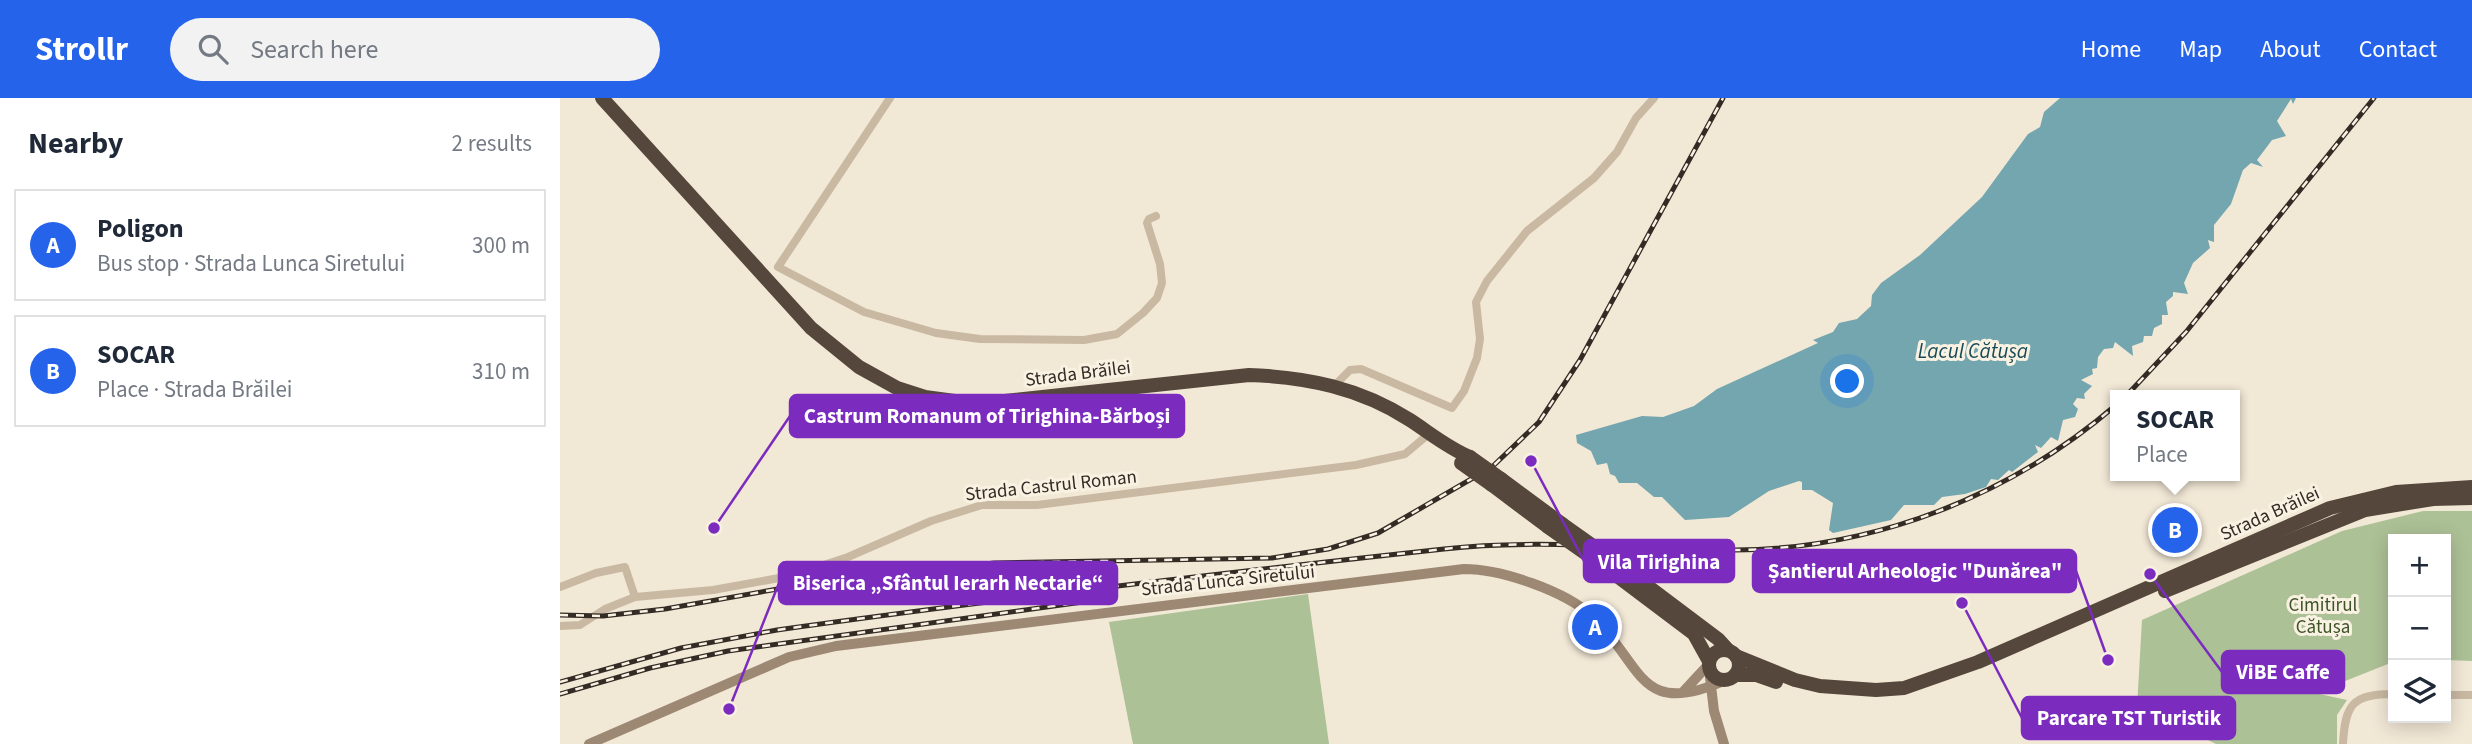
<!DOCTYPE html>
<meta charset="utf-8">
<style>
:root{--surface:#fff;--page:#f2f2f3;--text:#1f2937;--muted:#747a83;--line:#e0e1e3;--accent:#2563eb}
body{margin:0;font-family:"Source Sans 3",sans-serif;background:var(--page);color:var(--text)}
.controls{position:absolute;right:21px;bottom:21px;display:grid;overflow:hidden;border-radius:0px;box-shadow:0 4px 18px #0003}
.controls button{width:63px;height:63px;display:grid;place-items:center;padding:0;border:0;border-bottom:2px solid var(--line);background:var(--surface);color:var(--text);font:35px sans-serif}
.you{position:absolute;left:1288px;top:284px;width:24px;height:24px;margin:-18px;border:5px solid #fff;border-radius:50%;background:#1a73e8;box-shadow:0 0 0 10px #1a73e833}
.badge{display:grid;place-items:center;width:46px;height:46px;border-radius:50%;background:var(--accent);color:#fff;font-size:23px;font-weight:700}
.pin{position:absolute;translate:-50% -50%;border:4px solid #fff;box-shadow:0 2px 7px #0006}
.popup{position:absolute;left:1550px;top:292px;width:130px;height:91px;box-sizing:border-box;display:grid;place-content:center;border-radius:0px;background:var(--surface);filter:drop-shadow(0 2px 5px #0005);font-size:23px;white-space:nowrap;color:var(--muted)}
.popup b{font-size:26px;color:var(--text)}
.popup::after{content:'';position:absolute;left:50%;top:100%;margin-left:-14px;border:14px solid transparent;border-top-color:var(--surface)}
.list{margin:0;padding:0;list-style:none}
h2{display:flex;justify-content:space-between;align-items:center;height:91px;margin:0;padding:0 28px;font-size:30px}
h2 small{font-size:23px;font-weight:400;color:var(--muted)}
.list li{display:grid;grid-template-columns:46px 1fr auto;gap:21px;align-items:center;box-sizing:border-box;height:112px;margin:0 14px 14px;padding:0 14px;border:2px solid var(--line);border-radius:0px}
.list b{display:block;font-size:26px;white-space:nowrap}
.list p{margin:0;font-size:23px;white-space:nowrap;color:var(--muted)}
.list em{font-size:23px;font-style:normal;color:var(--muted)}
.icon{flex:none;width:38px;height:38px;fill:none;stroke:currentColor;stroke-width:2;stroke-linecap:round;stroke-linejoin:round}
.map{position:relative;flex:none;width:1912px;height:646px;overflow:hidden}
header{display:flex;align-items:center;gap:42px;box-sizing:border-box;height:98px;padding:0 35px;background:var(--accent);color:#fff}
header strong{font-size:33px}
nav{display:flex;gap:38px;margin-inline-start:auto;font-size:24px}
.search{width:490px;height:63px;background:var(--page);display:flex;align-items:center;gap:18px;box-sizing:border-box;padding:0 24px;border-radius:38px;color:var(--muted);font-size:26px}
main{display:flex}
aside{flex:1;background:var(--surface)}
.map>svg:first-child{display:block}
</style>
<header>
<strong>Strollr</strong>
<div class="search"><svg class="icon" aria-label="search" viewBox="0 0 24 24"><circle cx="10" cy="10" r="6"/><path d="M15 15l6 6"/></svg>Search here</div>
<nav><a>Home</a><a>Map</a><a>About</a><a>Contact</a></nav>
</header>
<main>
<aside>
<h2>Nearby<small>2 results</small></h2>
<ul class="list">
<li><span class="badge">A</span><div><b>Poligon</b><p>Bus stop · Strada Lunca Siretului</p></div><em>300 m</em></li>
<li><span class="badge">B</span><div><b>SOCAR</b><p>Place · Strada Brăilei</p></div><em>310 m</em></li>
</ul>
</aside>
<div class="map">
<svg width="1912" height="646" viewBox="0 0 1912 646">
<rect width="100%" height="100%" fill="#f2e8d6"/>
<g fill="#adc196">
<path d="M1863,413H1912V563L1886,562V441H1833V564L1755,595L1787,602L1777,617V646H1656L1644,640L1643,630L1635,618L1576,627L1582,522L1782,433Z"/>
<path d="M748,496L769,646H573L549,524Z"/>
</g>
<path fill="#74a6b0" d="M1500,0H1736L1733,6L1731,1L1717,23L1726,38L1712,42L1697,62L1703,69L1691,65L1683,72L1671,106L1654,127V144L1648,142L1650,150L1633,165L1624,185L1628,196L1613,194V198L1606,204L1608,217H1602V226L1594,230L1592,238H1584L1583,244L1572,248L1573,258L1555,244L1553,250L1544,251L1538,259L1537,270L1532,271L1533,276L1521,282L1532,288L1524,296L1525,301L1517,300L1513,306L1518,311L1515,319L1503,322L1498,343L1491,339L1481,350L1475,347L1478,354L1452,374L1449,372L1438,382L1431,381L1426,389L1405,396L1382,399L1374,407H1344L1331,422L1273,435L1269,432L1273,405L1252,392H1242V384L1239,383L1209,393L1169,419L1125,422L1102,399H1094L1077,385H1059L1055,378L1050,376L1047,365L1037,367L1031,353L1017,345L1016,337L1082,318L1103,319L1134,308L1157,291L1258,245L1253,242L1273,234L1279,225L1297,221L1311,208L1312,197L1321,185L1360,157L1422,99L1468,36L1480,29L1484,14Z"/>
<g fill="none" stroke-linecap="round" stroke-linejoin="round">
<g stroke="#cab9a2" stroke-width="8">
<path d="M330,0L218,169L304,214L376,235L420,241L524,242L557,236L583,215L597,200L602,185L600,166L587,125L589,121L596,118"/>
<path d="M775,287L790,272L801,271L892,310L904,293L917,260L920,241L916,204L927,183L967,133L1034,80L1057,54L1076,20L1094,0"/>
<path d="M0,489L36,475L65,469L75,499"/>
<path d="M0,528L20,527L45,511L75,499L153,492L230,478L288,459L371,423L422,407H477L796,367L845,356L870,335"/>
<path d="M1886,597H1912"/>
<path d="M1783,646C1785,607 1792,596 1833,596"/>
</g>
<g stroke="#9d8874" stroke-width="10">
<path d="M1149,571L1154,613L1164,646"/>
<path d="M1124,593L1149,566"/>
<path d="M29,646L229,559L276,548L904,471C941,471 1006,493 1033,519C1084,568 1078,622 1168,581"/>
</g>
<g stroke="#55473b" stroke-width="14">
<path d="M42,0L251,230L299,269L337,290L365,299L417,306L689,277C747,279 800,290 850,322C870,335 888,350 910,359"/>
<path d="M941,381L1002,426"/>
<path d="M932,387L988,429"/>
<path d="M1057,465L1158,541L1168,552"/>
<path d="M1045,469L1134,536L1149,563"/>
<path d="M1605,493L1805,412L1873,401L1912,400"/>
<circle cx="1164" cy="567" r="15"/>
<path d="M1176,558L1235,582L1260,588L1316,592L1344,590L1418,564L1770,410L1836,394L1912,389"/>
<path d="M1175,577H1196L1216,584"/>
</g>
<g stroke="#342b25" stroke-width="5">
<g id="rail">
<path d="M1567,297L1626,234L1814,0"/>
<path d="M0,517L43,518L105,511L229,489L434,465L712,460L768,451L818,435L932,369L979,324L1020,262L1163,0"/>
<path d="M0,584L121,550L217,532C439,501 662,475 884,451C981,440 1078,452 1175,452C1315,451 1450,398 1556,307"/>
<path d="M0,596L90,570L168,553L530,503"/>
</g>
</g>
<use href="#rail" stroke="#f9f2e2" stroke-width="2.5" stroke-dasharray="8" stroke-linecap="butt"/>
<g stroke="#55473b" stroke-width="14">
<path d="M910,359L941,381"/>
<path d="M901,365L932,387"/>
<path d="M1002,426L1057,465"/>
<path d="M988,429L1045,469"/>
</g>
</g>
<g text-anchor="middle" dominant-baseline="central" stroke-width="6" stroke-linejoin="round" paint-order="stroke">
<g font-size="19" fill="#342b25" stroke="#f9f2e2">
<text transform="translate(518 276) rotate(-7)">Strada Brăilei</text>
<text transform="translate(491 388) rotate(-6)">Strada Castrul Roman</text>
<text transform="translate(1710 416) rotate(-24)">Strada Brăilei</text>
<text transform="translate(668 483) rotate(-6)">Strada Lunca Siretului</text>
</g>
<g font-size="19" fill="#3e5328" stroke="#f9f2e2">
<text x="1763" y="507">Cimitirul<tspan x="1763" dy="22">Cătușa</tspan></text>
</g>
<g font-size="21" font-style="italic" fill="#194b57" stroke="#f9f2e2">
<text x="1413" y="253">Lacul Cătușa</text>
</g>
</g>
<path fill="none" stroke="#7b2cbf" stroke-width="2.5" d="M154 430L230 318M971 363L1024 463M1548 562L1516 473M169 611L219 485M1590 476L1662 574M1402 505L1462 620"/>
<g fill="#7b2cbf" stroke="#f9f2e2" stroke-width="2.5">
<circle cx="154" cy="430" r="7"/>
<circle cx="971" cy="363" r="7"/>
<circle cx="1548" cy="562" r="7"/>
<circle cx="169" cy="611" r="7"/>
<circle cx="1590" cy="476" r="7"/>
<circle cx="1402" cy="505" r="7"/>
</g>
<g fill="#7b2cbf" stroke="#7b2cbf" stroke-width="2.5">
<rect x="230" y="297" width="394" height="42" rx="7"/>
<rect x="1024" y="442" width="150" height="42" rx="7"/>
<rect x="1193" y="452" width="323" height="42" rx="7"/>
<rect x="219" y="464" width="338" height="42" rx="7"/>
<rect x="1662" y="553" width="122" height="42" rx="7"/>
<rect x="1462" y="599" width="213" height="42" rx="7"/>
</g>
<g font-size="21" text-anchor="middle" font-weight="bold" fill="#fff">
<text x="427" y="325">Castrum Romanum of Tirighina-Bărboși</text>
<text x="1099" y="471">Vila Tirighina</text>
<text x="1355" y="480">Șantierul Arheologic "Dunărea"</text>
<text x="388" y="492">Biserica „Sfântul Ierarh Nectarie“</text>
<text x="1723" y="581">ViBE Caffe</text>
<text x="1569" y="627">Parcare TST Turistik</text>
</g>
</svg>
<div class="controls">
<button>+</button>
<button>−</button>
<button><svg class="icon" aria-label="layers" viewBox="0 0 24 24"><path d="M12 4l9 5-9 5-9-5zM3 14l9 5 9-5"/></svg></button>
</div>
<div class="you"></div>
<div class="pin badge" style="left:1035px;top:529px">A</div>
<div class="pin badge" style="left:1615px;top:432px">B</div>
<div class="popup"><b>SOCAR</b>Place</div>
</div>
</main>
